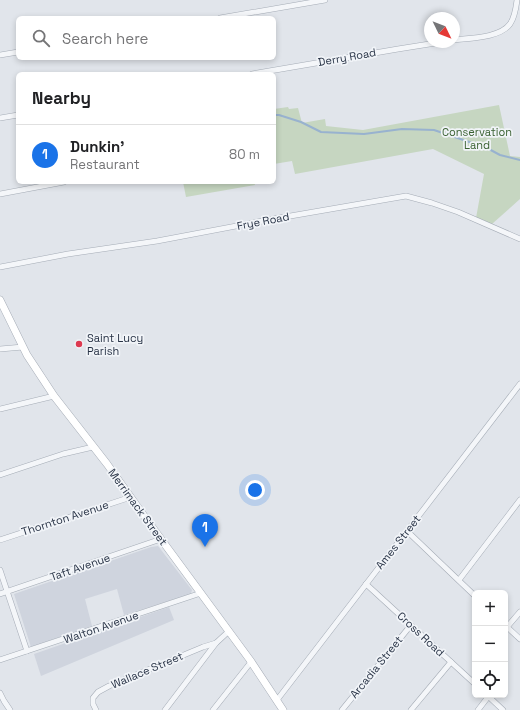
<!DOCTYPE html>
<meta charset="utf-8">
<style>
:root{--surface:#fff;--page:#f2f2f2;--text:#202124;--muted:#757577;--line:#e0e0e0;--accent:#1a73e8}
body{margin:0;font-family:"Space Grotesk",sans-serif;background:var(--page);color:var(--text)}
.controls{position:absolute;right:12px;bottom:12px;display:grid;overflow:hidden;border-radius:6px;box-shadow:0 2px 6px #0003}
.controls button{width:36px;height:36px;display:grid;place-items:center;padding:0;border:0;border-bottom:1px solid var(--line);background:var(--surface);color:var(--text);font:20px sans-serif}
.compass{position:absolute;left:424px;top:12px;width:36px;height:36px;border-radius:50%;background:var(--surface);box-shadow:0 2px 6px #0003;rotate:133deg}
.you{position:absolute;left:255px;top:490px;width:14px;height:14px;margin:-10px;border:3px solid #fff;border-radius:50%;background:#1a73e8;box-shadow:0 0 0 6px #1a73e833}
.badge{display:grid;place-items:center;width:26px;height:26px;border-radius:50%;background:var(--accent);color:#fff;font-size:13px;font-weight:700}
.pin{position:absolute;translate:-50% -33px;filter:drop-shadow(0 1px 2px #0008)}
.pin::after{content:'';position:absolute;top:21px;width:14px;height:12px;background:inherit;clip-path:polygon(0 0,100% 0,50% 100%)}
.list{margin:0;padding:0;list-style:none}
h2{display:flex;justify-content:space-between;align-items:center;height:52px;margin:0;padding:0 16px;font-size:17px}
h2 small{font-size:13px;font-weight:400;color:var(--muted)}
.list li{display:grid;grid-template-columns:26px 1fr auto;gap:12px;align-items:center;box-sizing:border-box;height:60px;padding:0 16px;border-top:1px solid var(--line)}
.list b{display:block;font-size:15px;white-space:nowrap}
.list p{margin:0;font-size:13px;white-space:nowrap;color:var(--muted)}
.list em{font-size:13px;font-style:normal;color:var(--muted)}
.icon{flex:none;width:22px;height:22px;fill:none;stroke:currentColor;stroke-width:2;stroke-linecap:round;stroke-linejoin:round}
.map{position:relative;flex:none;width:520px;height:710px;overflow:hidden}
.search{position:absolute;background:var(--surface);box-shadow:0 2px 6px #0003;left:16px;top:16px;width:260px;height:44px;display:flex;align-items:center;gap:10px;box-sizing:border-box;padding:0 14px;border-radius:6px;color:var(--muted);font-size:15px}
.panel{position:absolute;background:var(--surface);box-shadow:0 2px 6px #0003;left:16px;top:72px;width:260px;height:112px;border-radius:6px}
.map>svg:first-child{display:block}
</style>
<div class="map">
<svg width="520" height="710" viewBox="0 0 520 710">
<rect width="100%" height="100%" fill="#e1e5eb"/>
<g fill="#cfd4de">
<path d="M158,546L192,590L191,594L124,615L117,589L85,599L92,626L31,647L14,594L125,556L151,547Z"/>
<path d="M169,607L174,620L41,676L34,654Z"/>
</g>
<g fill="#c6d6c1">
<path d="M499,105L510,156L520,157V199L492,224L476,218L484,174L433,149L295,174L292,161L274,164V109L288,107L289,109L298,108L302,123L325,119L326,126L363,130Z"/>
<path d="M183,182H254L255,185L186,197Z"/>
</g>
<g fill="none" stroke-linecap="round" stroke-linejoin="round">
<path stroke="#98b2cf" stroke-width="2" d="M274,115H279L301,122L321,132L364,134L402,129L434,130L487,148L500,155L520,160"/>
<g stroke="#a5acb6" stroke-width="6">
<g id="street">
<path d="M220,18L325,0"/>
<path d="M454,40C470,38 500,38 510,24C515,17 516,8 517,0"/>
<path d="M0,55L18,52"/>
<path d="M252,74L398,49L442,42"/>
<path d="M0,118L18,115"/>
<path d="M0,194L64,182"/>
<path d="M0,267L68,254L157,241L273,219L406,196L432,203L458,212L520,239"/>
<path d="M0,349L23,347"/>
<path d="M0,409L54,396"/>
<path d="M0,475L63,454L93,447"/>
<path d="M407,531L475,596"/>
<path d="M0,540L131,497"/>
<path d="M0,570L27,651"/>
<path d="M459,580L520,500"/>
<path d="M366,584L475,684"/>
<path d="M0,594L161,539"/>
<path d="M505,625L520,639"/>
<path d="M507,627L520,612"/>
<path d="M0,660L201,593"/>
<path d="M0,693L4,701L10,710"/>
<path d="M487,695L503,710"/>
<path d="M277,700L520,384"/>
<path d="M96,710L93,704V698L98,692L109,686L203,647L216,643"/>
<path d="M165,710L216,643L229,631"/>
<path d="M213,710L251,662"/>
<path d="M342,710L411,625"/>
<path d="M411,710L451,662"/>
<path d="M478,710L488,697"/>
</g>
</g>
<g stroke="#a5acb6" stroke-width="8">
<path id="secondary" d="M0,300L27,355L54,396L107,464L144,516L250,660L283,710"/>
</g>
<use href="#street" stroke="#f4f6f9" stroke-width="5"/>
<use href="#secondary" stroke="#fff" stroke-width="7"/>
</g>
<circle fill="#dd3950" stroke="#f1f4f8" stroke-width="1.5" cx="79" cy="344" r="4"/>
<g text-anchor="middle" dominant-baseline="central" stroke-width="3.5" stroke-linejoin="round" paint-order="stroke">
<g font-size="11" fill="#273245" stroke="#f1f4f8">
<text transform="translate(347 57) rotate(-10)">Derry Road</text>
<text transform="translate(263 221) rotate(-11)">Frye Road</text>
<text transform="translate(138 507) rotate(54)">Merrimack Street</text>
<text transform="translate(65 518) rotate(-18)">Thornton Avenue</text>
<text transform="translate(398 542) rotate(-52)">Ames Street</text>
<text transform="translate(80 567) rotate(-19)">Taft Avenue</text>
<text transform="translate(101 627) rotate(-19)">Walton Avenue</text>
<text transform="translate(421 634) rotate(43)">Cross Road</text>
<text transform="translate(376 667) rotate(-51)">Arcadia Street</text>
<text transform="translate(147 670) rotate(-23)">Wallace Street</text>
</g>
<g font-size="11" fill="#3b6233" stroke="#f1f4f8">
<text x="477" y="132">Conservation<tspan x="477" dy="13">Land</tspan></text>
</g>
<g font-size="11" fill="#273245" stroke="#f1f4f8" text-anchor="start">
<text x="87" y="338">Saint Lucy<tspan x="87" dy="13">Parish</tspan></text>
</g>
</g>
</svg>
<div class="controls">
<button>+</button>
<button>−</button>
<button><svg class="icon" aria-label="locate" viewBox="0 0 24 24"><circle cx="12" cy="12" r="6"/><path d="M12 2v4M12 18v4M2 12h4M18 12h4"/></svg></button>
</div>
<svg class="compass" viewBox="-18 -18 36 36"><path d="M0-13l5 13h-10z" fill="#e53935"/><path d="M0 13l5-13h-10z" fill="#757577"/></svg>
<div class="you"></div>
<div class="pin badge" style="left:205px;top:547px">1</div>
<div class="search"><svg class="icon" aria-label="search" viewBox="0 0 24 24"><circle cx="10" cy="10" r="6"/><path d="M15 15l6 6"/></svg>Search here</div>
<section class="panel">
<h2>Nearby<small></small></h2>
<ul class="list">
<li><span class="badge">1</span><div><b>Dunkin'</b><p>Restaurant</p></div><em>80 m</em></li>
</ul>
</section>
</div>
